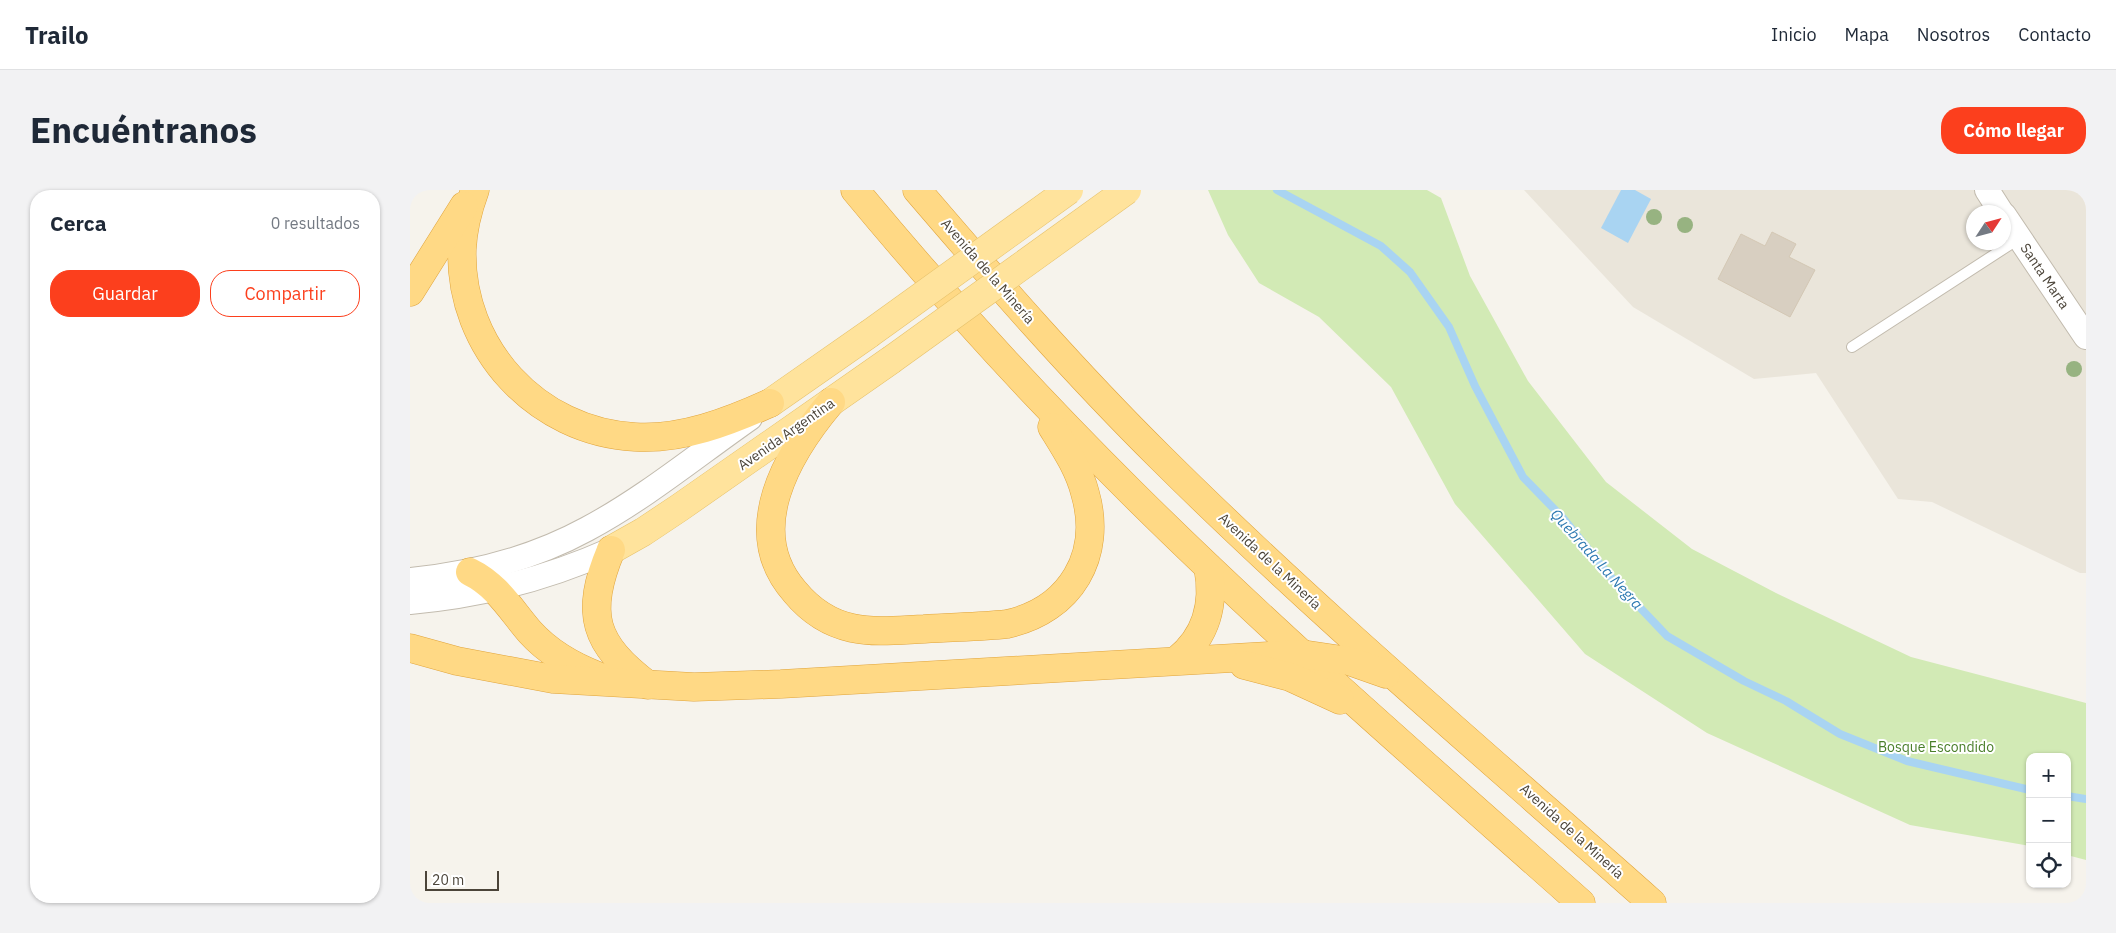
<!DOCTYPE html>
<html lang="es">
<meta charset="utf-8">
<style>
:root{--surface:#fff;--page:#f2f2f3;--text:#1f2937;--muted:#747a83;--line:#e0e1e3;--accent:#fc3f1d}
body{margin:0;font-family:"IBM Plex Sans",sans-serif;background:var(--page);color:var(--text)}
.controls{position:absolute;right:15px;bottom:15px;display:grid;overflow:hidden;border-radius:10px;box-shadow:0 1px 4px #0004}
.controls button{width:45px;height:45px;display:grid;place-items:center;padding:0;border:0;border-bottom:1px solid var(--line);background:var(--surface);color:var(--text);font:25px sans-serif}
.compass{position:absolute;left:1556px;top:15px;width:45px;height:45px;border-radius:50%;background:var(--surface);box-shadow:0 1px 4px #0004;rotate:54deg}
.scale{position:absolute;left:15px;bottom:12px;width:74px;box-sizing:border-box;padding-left:5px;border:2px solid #4b4439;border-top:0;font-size:14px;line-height:18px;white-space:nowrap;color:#4b4439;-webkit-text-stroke:4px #fff;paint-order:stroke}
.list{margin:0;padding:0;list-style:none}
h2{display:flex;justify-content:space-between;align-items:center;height:65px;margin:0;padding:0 20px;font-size:21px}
h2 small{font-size:16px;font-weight:400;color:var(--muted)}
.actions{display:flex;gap:10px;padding:15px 20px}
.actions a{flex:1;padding:11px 0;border:1px solid var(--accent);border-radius:20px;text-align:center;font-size:18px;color:var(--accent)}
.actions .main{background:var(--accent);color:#fff}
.icon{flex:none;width:28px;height:28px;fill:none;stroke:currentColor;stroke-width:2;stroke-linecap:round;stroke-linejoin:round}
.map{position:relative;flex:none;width:1676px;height:713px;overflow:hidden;border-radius:20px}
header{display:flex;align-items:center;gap:30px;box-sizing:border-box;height:70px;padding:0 25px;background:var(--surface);border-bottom:1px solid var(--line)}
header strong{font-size:24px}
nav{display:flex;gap:28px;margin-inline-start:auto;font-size:18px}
.intro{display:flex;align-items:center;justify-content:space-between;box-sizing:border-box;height:120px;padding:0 30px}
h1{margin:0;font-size:35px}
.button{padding:12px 22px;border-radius:20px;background:var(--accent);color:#fff;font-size:18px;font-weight:700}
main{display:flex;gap:30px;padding:0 30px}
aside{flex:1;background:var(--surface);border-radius:20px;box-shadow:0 1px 4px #0004}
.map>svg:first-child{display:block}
</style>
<header>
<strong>Trailo</strong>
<nav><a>Inicio</a><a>Mapa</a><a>Nosotros</a><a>Contacto</a></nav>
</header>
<div class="intro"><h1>Encuéntranos</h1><a class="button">Cómo llegar</a></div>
<main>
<aside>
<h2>Cerca<small>0 resultados</small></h2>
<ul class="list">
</ul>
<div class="actions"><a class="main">Guardar</a><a>Compartir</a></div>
</aside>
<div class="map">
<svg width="1676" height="713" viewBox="0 0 1676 713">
<rect width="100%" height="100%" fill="#f6f3ec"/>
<path fill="#eae5da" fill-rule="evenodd" d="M1114,0H1676V383H1670L1522,312L1488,309L1406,183L1344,189L1223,117ZM1564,22H1594V52H1564Z"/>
<path fill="#d2eab5" d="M798,0H1017L1031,8L1060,86L1118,191L1196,292L1282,359L1366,403L1501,467L1676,513V670L1657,665V567H1620V656L1500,635L1297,543L1175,464L1045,314L981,197L909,127L849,93L818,45Z"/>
<path fill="#a9d4f2" d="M1211,0H1225L1241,9L1218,53L1191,38Z"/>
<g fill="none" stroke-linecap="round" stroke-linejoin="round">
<g stroke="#a9d4f2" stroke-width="8">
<path d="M867,0L971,56L1000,82L1039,137L1065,196L1113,287L1153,328L1199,385L1257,446L1334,491L1376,511L1430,544L1497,571L1620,600"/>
<path d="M1657,606L1676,609"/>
</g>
</g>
<path fill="#d8cfc1" stroke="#d3c7b4" d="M1362,42L1386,54L1379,67L1405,80L1380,127L1308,89L1331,44L1355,56Z"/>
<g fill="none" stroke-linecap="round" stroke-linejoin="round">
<g stroke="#c2bbae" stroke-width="12">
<path id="service" d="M1442,157L1610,48"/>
</g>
<g stroke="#c2bbae" stroke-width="26">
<g id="tertiary">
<path d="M1577,0L1591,22"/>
<path d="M1594,25L1676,147"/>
<path d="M0,390C62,384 122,369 177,339C235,308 287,265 340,228"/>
<path d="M0,412C70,406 136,389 201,360"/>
</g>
</g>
<g stroke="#e6c16a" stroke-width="29">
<g id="primary">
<path d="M360,213L459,144"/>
<path d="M201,360L233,342L269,318L481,170"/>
</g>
</g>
<g stroke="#e0a43c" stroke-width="29">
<g id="trunk">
<path d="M65,0C58,19 53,38 52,59C49,158 127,242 225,247C271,250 318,232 360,213"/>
<path d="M445,0C532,105 624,206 721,302C865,445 1019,578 1171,713"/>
<path d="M507,0C585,91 664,182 750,267C907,423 1077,566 1242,713"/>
<path d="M0,102L54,16"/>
<path d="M421,212C378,263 331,341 385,402C400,420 419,433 442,438C465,443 490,440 514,439C542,437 570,437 597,434C661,420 693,365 675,303C669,279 655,258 642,237"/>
<path d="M201,360C174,424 184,454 238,495"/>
<path d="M60,382C87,395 101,420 120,442C139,463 162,476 188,486"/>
<path d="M0,458L47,471L143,489L284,497L371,494L892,464L939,471L976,484"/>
<path d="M767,470C797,446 805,413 798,377"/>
<path d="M834,475L880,487L930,510"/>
</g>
</g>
<use href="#service" stroke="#fff" stroke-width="10"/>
<use href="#tertiary" stroke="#fff" stroke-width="24"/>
<use href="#primary" stroke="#ffe39c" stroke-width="28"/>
<use href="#trunk" stroke="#ffd985" stroke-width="28"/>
<g stroke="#e6c16a" stroke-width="29" stroke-linecap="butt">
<g id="primary-bridge">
<path d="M459,144L659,0"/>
<path d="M481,170L717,0"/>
</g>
</g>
<use href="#primary-bridge" stroke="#ffe39c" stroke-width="28"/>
</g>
<g fill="#97b381">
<circle cx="1244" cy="27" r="8"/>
<circle cx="1275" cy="35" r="8"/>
<circle cx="1664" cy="179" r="8"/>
</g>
<g text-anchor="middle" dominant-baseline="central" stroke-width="4" stroke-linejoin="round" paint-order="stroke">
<g font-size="14" fill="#4b4439" stroke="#fff">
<text transform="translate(578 81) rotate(49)">Avenida de la Minería</text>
<text transform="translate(1635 86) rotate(56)">Santa Marta</text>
<text transform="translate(376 244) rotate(-35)">Avenida Argentina</text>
<text transform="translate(860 371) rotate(43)">Avenida de la Minería</text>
<text transform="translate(1162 641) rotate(42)">Avenida de la Minería</text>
</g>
<g font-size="14" fill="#4a7f2a" stroke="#fff">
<text x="1526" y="557">Bosque Escondido</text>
</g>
<g font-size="15" font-style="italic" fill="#2e7ab2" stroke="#fff">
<text transform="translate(1187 369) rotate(48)">Quebrada La Negra</text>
</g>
</g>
</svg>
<div class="controls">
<button>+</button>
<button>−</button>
<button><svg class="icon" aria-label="locate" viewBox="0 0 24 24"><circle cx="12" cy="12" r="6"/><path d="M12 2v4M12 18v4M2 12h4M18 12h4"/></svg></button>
</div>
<svg class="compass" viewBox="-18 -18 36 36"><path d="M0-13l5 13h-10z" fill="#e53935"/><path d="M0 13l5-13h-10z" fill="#747a83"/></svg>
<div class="scale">20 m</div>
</div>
</main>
